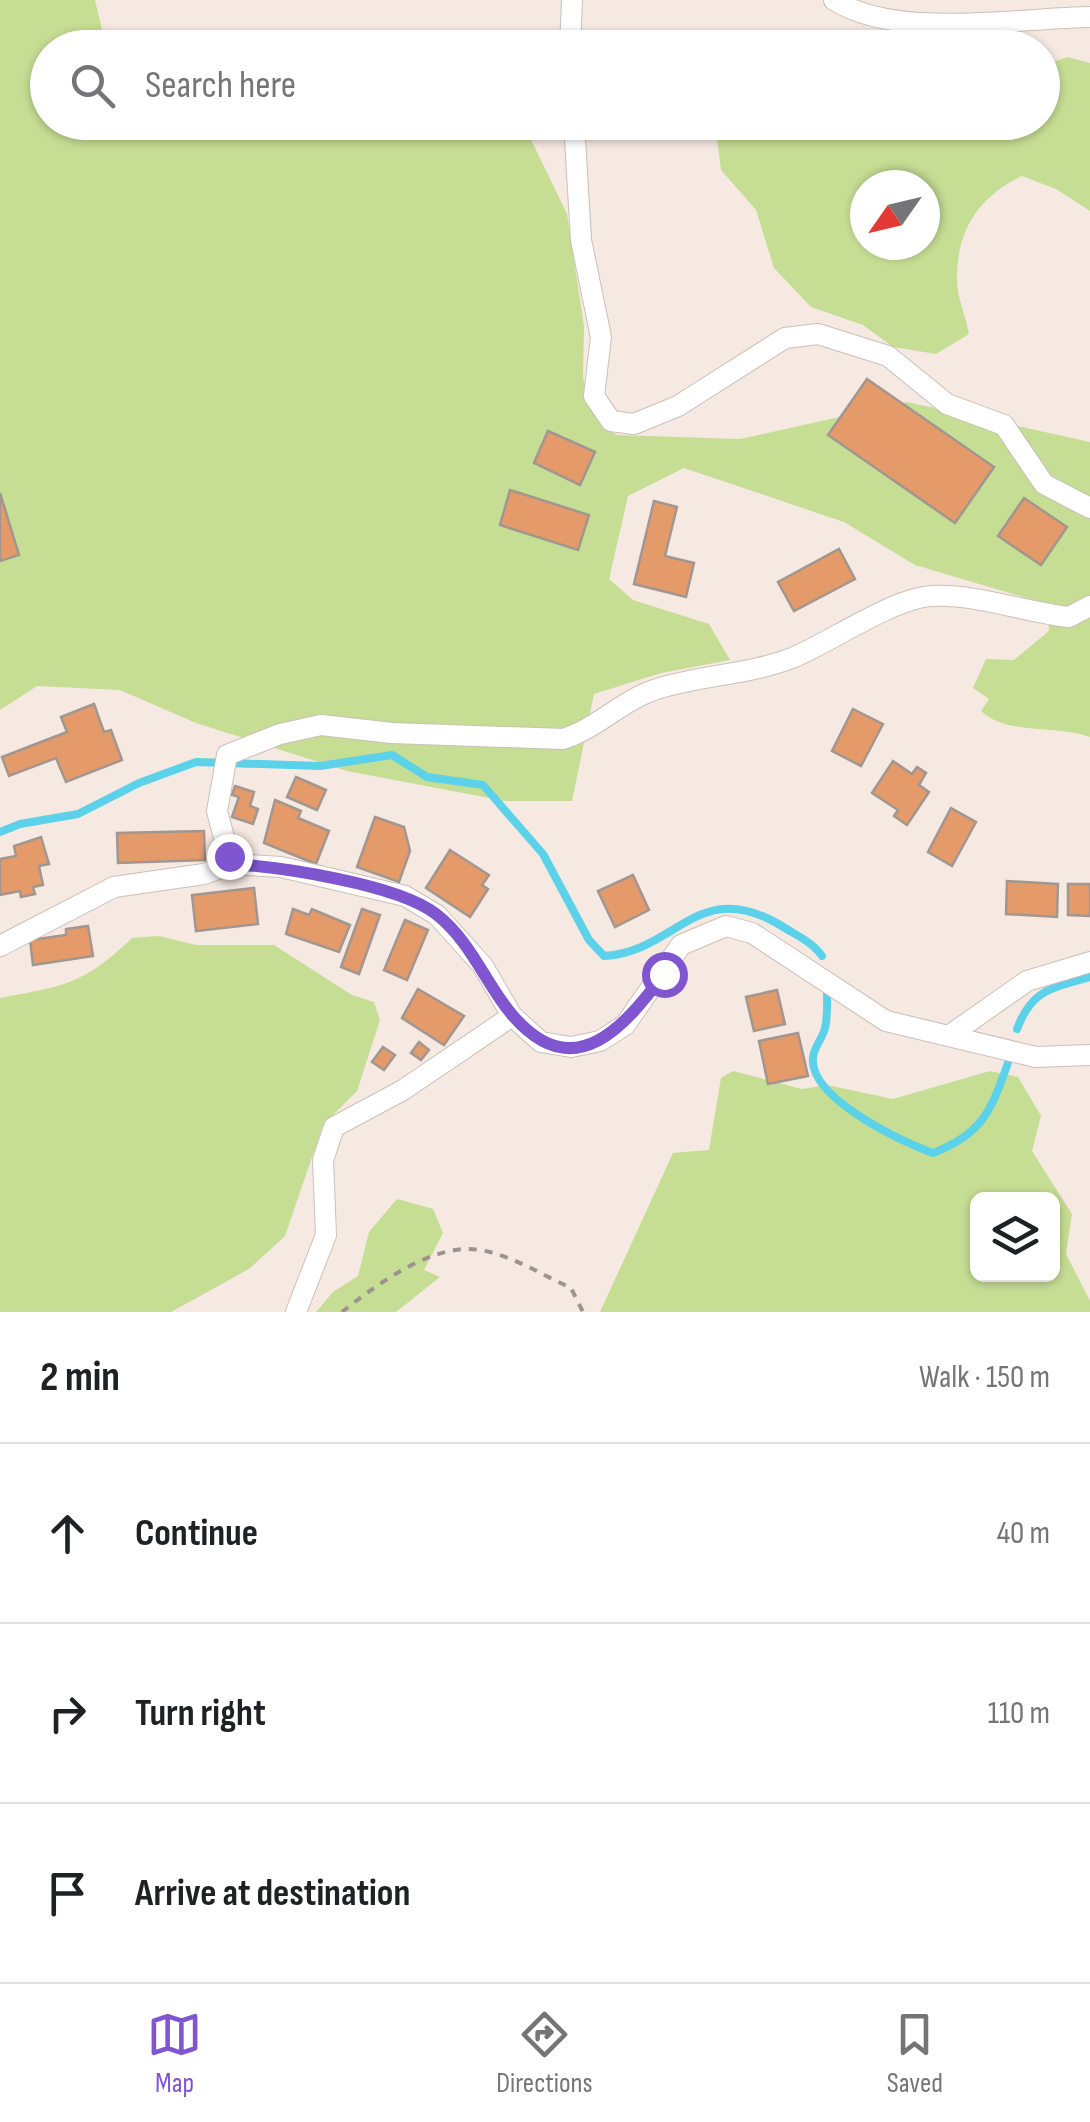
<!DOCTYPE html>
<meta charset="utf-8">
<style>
:root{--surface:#fff;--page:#f6f6f6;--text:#202124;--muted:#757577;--line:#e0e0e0;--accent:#7f56cf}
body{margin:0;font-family:"Sofia Sans Condensed",sans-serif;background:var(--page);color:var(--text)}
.controls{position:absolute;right:30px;bottom:30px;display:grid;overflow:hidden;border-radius:15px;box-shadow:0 2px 8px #0004}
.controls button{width:90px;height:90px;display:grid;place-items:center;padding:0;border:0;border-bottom:2px solid var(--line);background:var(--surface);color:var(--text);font:50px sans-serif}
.compass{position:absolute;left:850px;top:170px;width:90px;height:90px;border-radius:50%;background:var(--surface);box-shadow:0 2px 8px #0004;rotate:236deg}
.stop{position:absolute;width:30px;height:30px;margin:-22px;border:8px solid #7f56cf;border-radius:50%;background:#fff}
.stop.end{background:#7f56cf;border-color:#fff;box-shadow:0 2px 10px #0008}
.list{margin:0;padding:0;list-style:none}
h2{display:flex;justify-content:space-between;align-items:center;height:130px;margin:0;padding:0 40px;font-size:42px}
h2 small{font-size:32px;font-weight:400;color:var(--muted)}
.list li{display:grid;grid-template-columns:65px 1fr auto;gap:30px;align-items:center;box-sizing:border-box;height:180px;padding:0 40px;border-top:2px solid var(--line)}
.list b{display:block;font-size:38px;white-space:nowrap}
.list em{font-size:32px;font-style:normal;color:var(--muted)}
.icon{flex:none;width:55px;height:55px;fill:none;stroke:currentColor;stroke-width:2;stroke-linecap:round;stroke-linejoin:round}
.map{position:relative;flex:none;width:1090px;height:1312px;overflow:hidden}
.search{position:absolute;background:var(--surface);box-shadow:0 2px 8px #0004;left:30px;right:30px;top:30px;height:110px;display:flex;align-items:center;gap:25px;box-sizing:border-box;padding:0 35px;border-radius:55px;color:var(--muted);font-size:38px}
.sheet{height:670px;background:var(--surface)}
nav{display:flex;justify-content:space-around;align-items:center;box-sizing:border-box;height:140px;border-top:2px solid var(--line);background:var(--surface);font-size:28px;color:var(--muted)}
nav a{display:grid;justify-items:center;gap:5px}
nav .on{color:var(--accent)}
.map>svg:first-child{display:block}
</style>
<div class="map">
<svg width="1090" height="1312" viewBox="0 0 1090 1312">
<rect width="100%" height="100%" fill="#f5e9e2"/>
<g fill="#c6dd94" fill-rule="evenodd">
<path d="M0,0H95L106,47L48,48V122L197,123C227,143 283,132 317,122L523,123L567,214L584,326L583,377L591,410L616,435L740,439L907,402L1090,442V737C1056,724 1007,736 981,711L989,699L973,688L986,659L1014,660L1049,631L1047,604L915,565L844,522L684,468L628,496L609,579L633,600L709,624L730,660L661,673L594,694L572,801H505L347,771L196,723L120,690L37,686L0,710Z"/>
<path d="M1067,57L1090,63V211L1056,189L1022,176C978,197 956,231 957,281C957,297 966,317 969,334L936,354L893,347L863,325L811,307L774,268L756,210L721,170L717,138L726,123L1042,122L1043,66ZM865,185H925V245H865Z"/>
<path d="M159,936L196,945H274L352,995L374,1002L380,1020L357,1091L323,1125L285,1236L249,1269L171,1312H0V998C64,986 83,985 132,938Z"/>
<path d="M733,1071L802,1089L827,1085L893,1099L990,1071L1018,1077L1041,1116L1032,1151L1072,1214L1066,1254L1090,1301V1312H600L673,1153L709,1150L721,1078ZM978,1200H1052V1274H978Z"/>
<path d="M397,1199L433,1209L443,1233L424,1270L440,1277L396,1312H316L333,1292L358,1276L369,1232Z"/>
</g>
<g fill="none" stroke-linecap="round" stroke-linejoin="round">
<g stroke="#5bd2e9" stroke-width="8">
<path d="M0,832L20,824L78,814L139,783L196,762L320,766L392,755L427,777L483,785L543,854L589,940L604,956C678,952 698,873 785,928C798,936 813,943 822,956"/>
<path d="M827,988C827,1001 828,1016 825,1028C823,1038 813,1048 813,1058C809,1098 902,1142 933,1153C985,1133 992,1108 1010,1057"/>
<path d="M1017,1029C1032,989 1052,988 1090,977"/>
</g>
</g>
<g fill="#e59a6a" stroke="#a19690" stroke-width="2.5">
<path d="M867,379L994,467L955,523L828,435Z"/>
<path d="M548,431L595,452L580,485L534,463Z"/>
<path d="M510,490L589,515L578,550L500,525Z"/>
<path d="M0,493L19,555L0,561Z"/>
<path d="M1024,498L1067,527L1041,565L998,536Z"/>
<path d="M654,501L677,507L665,556L694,563L686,597L634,584Z"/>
<path d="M839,549L855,579L794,611L778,582Z"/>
<path d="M94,704L104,732L111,730L122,760L66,782L56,758L9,776L2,757L67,732L61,717Z"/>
<path d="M853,709L883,724L861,766L832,751Z"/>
<path d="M893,761L912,774L917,767L926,773L919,785L929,792L907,825L894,816L898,810L872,793Z"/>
<path d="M296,777L326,790L317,810L287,797Z"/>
<path d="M235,786L254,792L250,806L258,809L253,824L232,817L239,797L232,795Z"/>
<path d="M275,800L301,811L298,818L329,831L316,864L264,843Z"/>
<path d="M951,808L976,822L952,866L928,852Z"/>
<path d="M375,817L404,827L410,851L399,882L357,867Z"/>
<path d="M204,831L205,860L118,863L117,833Z"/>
<path d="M41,837L49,864L39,866L43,885L33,887L35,894L21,897L20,891L0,895V859L16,856L14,846Z"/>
<path d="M450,850L489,875L482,885L488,889L470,917L426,888Z"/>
<path d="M633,875L649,910L615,927L598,891Z"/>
<path d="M1007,881L1058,884L1057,917L1006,914Z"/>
<path d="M1068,884H1090V916L1068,915Z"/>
<path d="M254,888L258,924L196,931L192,895Z"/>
<path d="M293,909L309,915L312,909L350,925L339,952L286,934Z"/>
<path d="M362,909L380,915L359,974L341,967Z"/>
<path d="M405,920L428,930L407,980L384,970Z"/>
<path d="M88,926L93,956L33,965L30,940L66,935V929Z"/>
<path d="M418,989L464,1016L444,1045L402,1018Z"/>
<path d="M777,990L785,1024L754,1031L746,997Z"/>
<path d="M798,1033L808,1076L768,1084L759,1041Z"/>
<path d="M419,1042L429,1050L421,1060L411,1053Z"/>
<path d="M383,1047L395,1055L384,1070L372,1062Z"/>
</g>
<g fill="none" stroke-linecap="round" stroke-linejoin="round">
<g stroke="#cbc0b9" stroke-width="22">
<g id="street">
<path d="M834,0C897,40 1016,18 1090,17"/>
<path d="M570,48L572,0"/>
<path d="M574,122L581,240L601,337L594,396L611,421L634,424L678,406L785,338L818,334L888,356L947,404L1004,425L1044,484L1090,508"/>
<path d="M231,864L217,811L227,755L280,734L321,725L392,733L563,739C598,728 622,700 657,689C701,675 748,675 792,658C831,642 893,598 932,596C979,594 1023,612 1069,617L1090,606"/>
<path d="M0,946L114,887L204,874L231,864L281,867L405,896L437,915L483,966L512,1016L541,1042L571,1047L600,1041L625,1025L681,945L726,926L752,933L886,1021L1036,1057L1090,1055"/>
<path d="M950,1035L1027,981L1090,962"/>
<path d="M296,1312L326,1235L323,1160L334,1127L403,1090L512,1016"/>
</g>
</g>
<path stroke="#9c938e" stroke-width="4" stroke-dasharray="8 8" stroke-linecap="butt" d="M342,1312C375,1286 423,1250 467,1249C502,1249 540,1274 571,1288L583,1312"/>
<use href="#street" stroke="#fff" stroke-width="20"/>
</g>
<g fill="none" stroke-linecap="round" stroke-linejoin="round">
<path stroke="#7f56cf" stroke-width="12" d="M229,856L231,864C281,867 397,884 436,914C473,943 486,986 514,1017C575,1086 625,1026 664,974"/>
</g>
</svg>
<div class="controls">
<button><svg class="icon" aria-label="layers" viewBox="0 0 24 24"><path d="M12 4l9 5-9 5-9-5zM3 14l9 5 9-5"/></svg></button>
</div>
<svg class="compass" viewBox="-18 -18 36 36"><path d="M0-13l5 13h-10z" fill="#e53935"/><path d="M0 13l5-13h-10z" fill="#757577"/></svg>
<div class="stop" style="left:664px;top:974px"></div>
<div class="stop end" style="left:229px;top:856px"></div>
<div class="search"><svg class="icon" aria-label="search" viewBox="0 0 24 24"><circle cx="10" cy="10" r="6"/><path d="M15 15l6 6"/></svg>Search here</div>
</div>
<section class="sheet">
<h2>2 min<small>Walk · 150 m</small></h2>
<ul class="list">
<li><svg class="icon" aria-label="ahead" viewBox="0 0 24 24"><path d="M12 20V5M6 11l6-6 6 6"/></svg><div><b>Continue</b></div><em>40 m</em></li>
<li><svg class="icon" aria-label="right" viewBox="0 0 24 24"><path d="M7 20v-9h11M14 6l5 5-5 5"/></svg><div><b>Turn right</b></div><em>110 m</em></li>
<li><svg class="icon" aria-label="arrive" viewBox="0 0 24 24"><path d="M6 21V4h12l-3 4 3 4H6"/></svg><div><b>Arrive at destination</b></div></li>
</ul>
</section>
<nav>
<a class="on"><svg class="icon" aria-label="map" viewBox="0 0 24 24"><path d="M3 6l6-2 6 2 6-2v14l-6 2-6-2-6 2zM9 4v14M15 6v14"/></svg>Map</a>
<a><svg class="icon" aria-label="directions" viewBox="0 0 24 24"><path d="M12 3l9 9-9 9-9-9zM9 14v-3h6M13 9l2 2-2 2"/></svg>Directions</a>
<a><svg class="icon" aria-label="saved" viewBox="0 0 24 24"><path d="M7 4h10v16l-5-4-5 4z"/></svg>Saved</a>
</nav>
